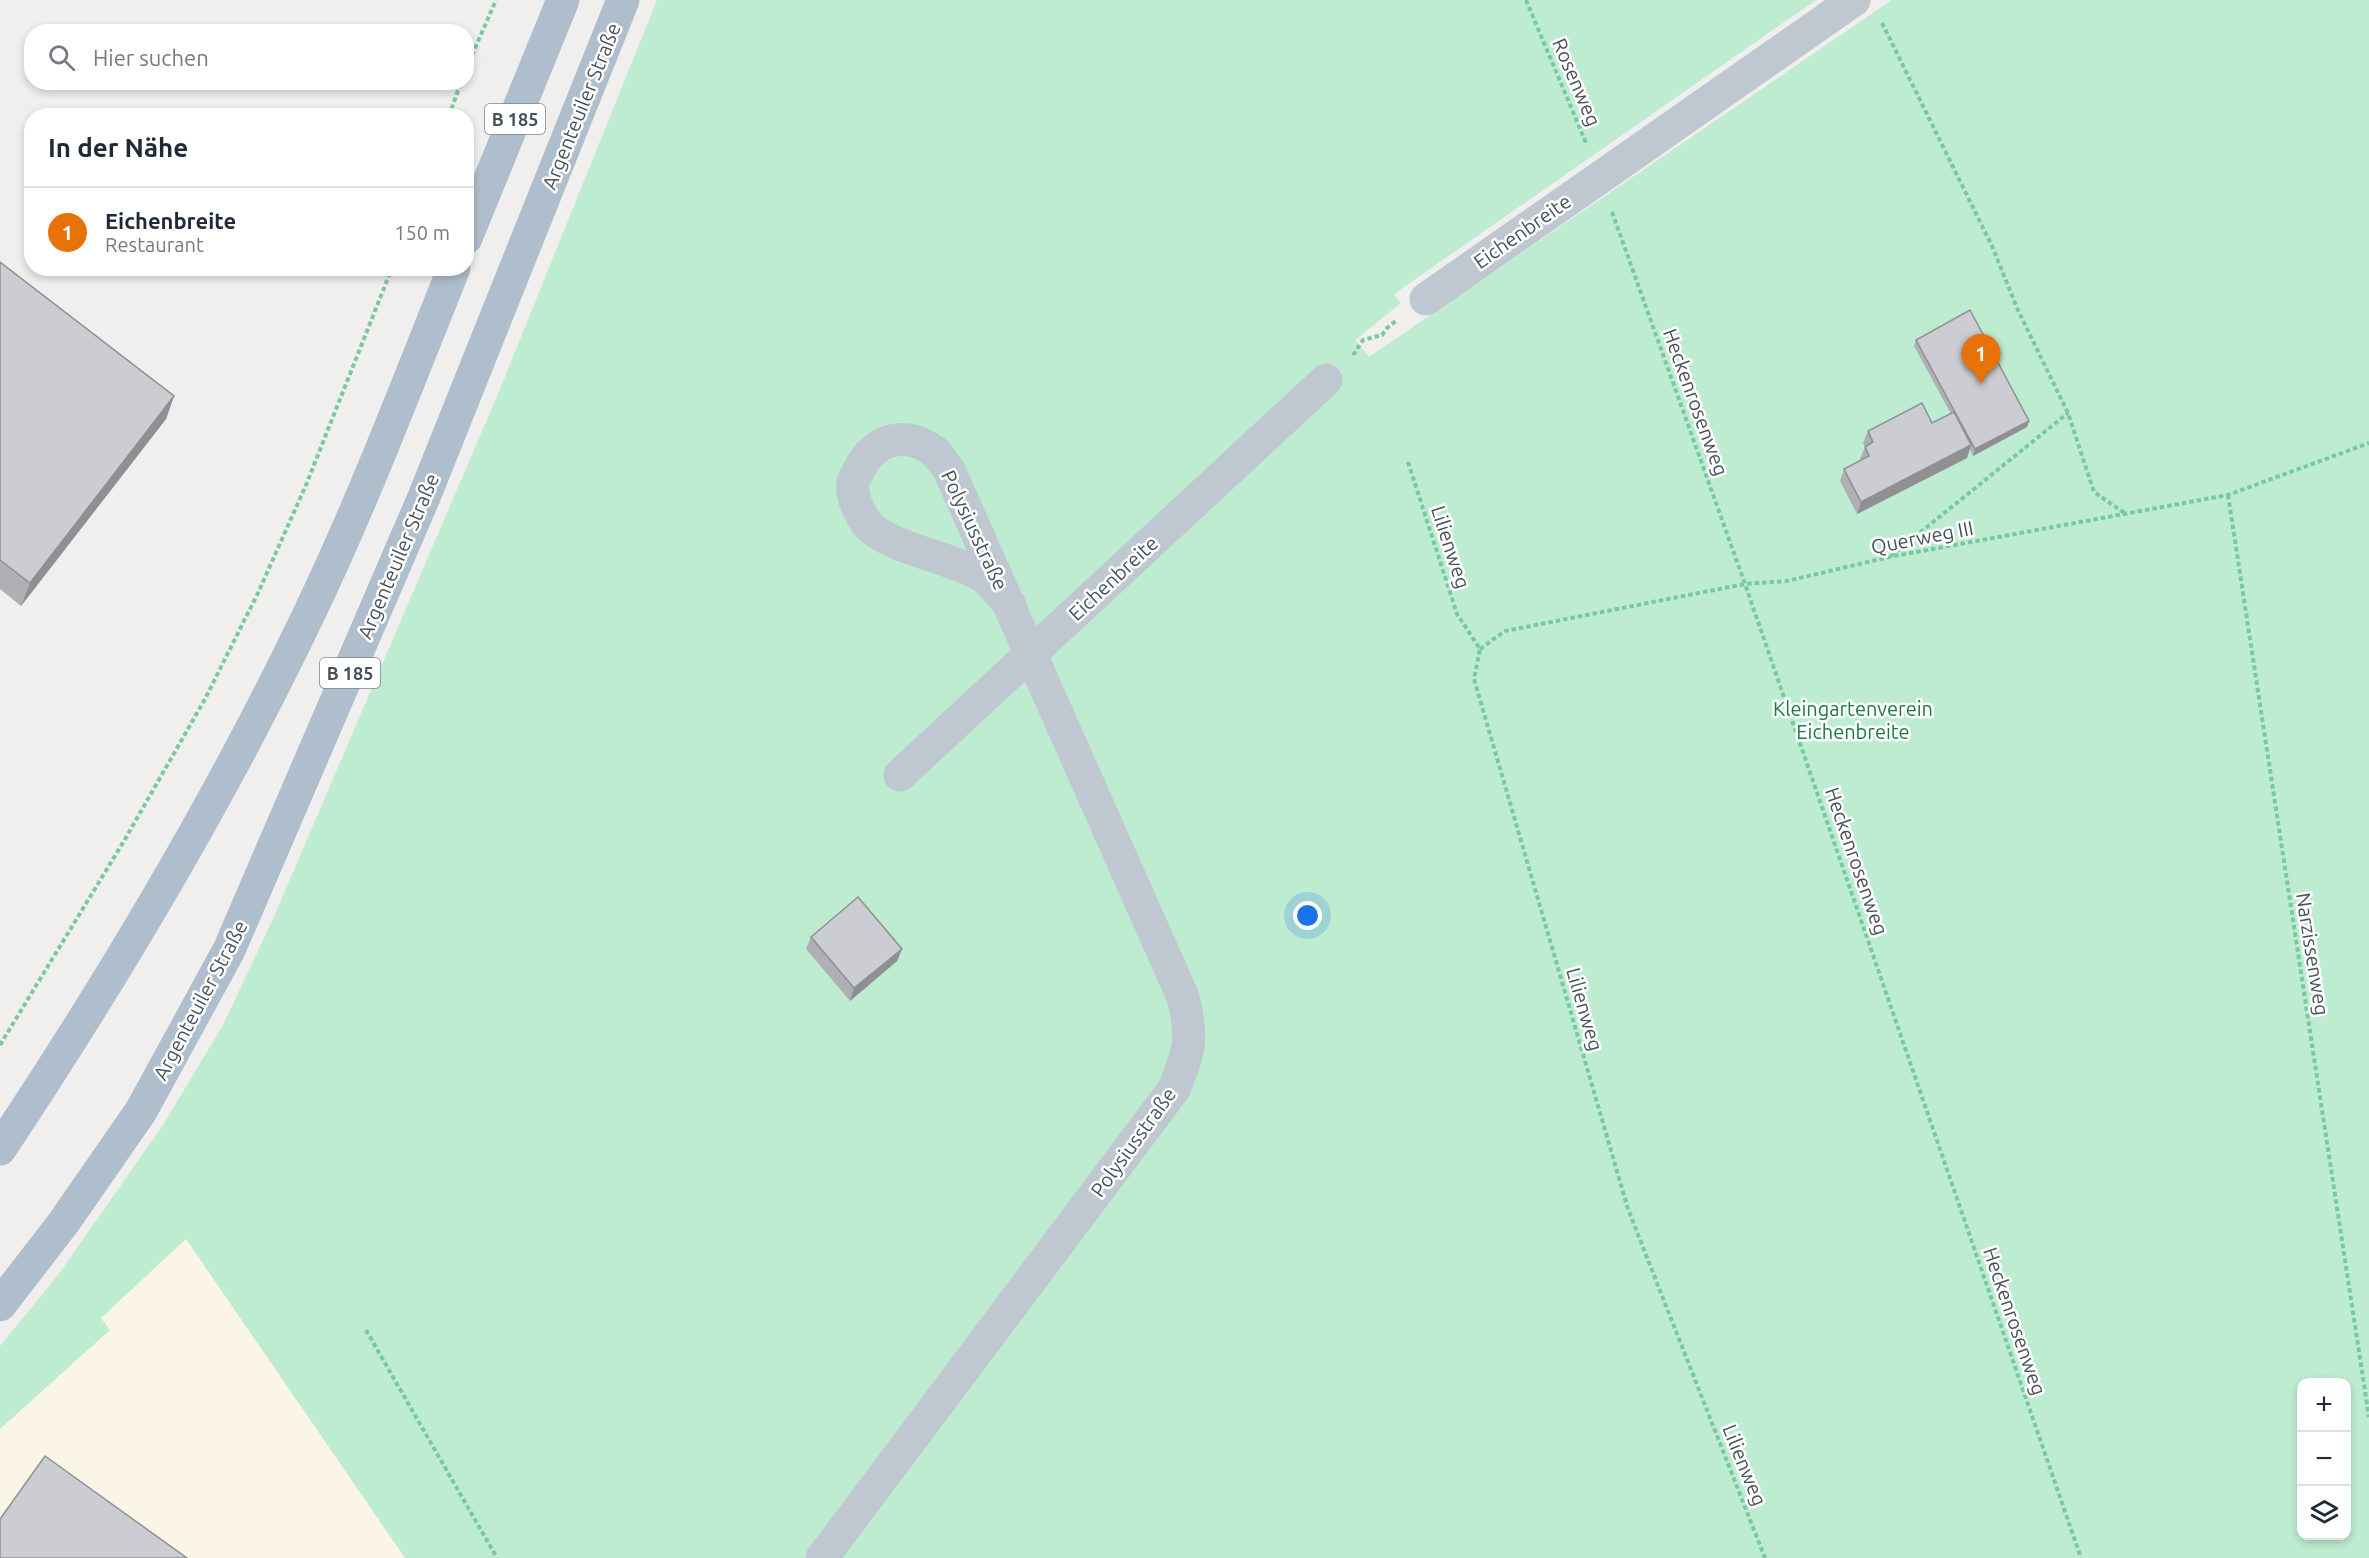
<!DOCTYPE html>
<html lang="de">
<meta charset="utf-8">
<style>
:root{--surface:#fff;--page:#f6f6f7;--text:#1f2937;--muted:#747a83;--line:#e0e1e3;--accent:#2272d7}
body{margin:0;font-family:Ubuntu,sans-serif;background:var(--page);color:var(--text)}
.controls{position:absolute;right:18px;bottom:18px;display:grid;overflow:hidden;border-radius:12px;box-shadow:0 3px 9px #0003}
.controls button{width:54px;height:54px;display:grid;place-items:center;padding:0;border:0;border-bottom:2px solid var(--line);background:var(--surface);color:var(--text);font:30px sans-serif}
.you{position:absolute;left:1308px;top:916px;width:21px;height:21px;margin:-15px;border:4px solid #fff;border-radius:50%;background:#1a73e8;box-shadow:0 0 0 9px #1a73e833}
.badge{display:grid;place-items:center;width:39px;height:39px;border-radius:50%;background:var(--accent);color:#fff;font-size:20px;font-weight:700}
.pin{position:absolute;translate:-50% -50px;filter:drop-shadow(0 2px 3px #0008)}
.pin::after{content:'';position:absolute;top:32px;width:21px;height:18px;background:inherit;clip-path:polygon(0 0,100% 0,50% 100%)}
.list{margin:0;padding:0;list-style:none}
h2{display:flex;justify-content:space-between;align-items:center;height:78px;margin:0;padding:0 24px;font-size:26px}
h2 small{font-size:20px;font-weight:400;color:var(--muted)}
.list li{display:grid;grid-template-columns:39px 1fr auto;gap:18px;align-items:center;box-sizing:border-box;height:90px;padding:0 24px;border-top:2px solid var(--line)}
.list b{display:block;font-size:22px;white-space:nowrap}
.list p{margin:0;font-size:20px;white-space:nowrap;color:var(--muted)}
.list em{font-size:20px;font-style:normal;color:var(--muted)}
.icon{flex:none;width:33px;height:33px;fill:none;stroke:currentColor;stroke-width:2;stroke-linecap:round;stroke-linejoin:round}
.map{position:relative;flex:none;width:2369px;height:1558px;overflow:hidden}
.search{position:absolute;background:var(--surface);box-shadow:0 3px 9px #0003;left:24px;top:24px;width:450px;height:66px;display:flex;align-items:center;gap:15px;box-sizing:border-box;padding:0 21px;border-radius:24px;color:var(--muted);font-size:22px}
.panel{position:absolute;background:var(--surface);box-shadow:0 3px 9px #0003;left:24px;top:108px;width:450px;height:168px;border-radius:24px}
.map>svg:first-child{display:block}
</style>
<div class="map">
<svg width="2369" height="1558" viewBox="0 0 2369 1558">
<rect width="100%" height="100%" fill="#f1eeee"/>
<path fill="#fbf5e8" d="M186,1239L405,1558H0V1429L109,1330L101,1318Z"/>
<path fill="#beecd0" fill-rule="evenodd" d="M657,0H1816L1394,294L1401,303L1355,340L1369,357L1892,0H2369V1558H405L186,1239L101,1318L110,1330L0,1429V1346L58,1275L163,1125L223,1025L272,921L500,389ZM2302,1382H2346V1536H2302Z"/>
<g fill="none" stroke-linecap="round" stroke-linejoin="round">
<g stroke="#78c9a0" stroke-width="4" stroke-dasharray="4.5 3" stroke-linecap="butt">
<path d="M1526,0L1586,143"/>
<path d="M1882,23L1992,246L2017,308L2068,413L2094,492L2126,514"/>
<path d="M466,69L496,0"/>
<path d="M449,116L461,82"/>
<path d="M1612,212L1745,584L2081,1558"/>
<path d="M1353,355L1363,340L1382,335L1387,328L1396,321"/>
<path d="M1408,462L1457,614L1480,649L1474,679L1628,1209L1765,1558"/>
<path d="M2228,495L2369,1417"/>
<path d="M1891,556L2068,413"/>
<path d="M1480,649L1505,631L1745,584L1787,581L1889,557L2228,495L2369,443"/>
<path d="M0,1045L124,841L205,699L258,593L306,485L392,268"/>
<path d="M366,1330L497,1558"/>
</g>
<g stroke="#bfc8d0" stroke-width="33">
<path d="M1426,299L1854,0"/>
<path d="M900,775L1326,380"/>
<path d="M822,1558L1174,1089C1190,1050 1193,1038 1183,997L949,470C945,465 940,457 935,452C907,430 874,438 859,470C857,474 854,478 853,482C851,496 858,510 865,521C880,546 953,558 981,575C992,582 1001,595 1010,605"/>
</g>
<g stroke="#afbecc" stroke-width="33">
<path d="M466,238L563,0"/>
<path d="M0,1149C113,979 219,802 307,618C362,504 407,385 454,268"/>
<path d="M0,1305L64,1222L141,1111L229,950L424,497L623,0"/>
</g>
</g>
<g fill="#afb0b5">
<path d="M0,262L174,396L166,419L21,606L0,589Z"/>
<path d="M1916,340L2029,421L2027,427L1973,456L1970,449L1967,458L1857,514L1840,481L1844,469L1861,460L1860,459L1865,447L1863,443L1868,431L1932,423L1951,414L1914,346Z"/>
<path d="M811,937L902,949L897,961L850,1001L806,949Z"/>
</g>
<g fill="#8e9094">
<path d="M174,396L166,419L21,606L30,583Z"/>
<path d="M2029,421L2027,427L1973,456L1975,449Z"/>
<path d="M1971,445L1967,458L1857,514L1861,502Z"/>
<path d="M902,949L897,961L850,1001L854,988Z"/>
</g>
<g fill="#cbcdd3" stroke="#8e9094" stroke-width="1.5">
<path d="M0,262L174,396L30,583L0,560Z"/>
<path d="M1970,310L2029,421L1975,449L1916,340Z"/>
<path d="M1922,403L1932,423L1954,412L1971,445L1861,502L1844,469L1869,456L1865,447L1873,442L1868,431Z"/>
<path d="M858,897L902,949L854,988L811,937Z"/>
<path d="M45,1456L187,1558H0V1519Z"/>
</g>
<g text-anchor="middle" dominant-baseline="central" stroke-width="5" stroke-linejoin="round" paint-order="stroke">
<g fill="#fff" stroke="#7e858c" stroke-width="1.5">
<rect x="485" y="104" width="60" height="30" rx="4.5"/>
<rect x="320" y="658" width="60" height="30" rx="4.5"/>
</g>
<g font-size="18" font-weight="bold" fill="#47515b">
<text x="515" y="119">B 185</text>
<text x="350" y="673">B 185</text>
</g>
<g font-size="20" fill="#47515b" stroke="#fff">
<text transform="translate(1577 82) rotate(67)">Rosenweg</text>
<text transform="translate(581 106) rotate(-68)">Argenteuiler Straße</text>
<text transform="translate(1522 231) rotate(-35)">Eichenbreite</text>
<text transform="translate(1696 402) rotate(70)">Heckenrosenweg</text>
<text transform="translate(975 530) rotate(65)">Polysiusstraße</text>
<text transform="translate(1922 537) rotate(-11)">Querweg III</text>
<text transform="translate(1451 547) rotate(72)">Lilienweg</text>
<text transform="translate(398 556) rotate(-67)">Argenteuiler Straße</text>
<text transform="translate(1113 578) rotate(-43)">Eichenbreite</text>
<text transform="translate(1857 861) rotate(71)">Heckenrosenweg</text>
<text transform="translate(2313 954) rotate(81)">Narzissenweg</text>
<text transform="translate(200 1000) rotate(-62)">Argenteuiler Straße</text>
<text transform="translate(1585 1009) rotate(74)">Lilienweg</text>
<text transform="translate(1133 1142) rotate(-54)">Polysiusstraße</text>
<text transform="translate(2015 1321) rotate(71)">Heckenrosenweg</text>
<text transform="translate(1745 1465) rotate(68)">Lilienweg</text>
</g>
<g font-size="20" fill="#1b7849" stroke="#fff">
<text x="1853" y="708">Kleingartenverein<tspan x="1853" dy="23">Eichenbreite</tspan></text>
</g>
</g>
</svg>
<div class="controls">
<button>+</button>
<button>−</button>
<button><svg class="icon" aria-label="layers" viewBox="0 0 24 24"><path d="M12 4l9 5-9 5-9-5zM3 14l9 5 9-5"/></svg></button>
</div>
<div class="you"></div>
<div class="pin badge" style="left:1981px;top:384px;background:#e8710a">1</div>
<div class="search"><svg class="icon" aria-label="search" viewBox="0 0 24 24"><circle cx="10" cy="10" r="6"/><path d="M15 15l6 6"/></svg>Hier suchen</div>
<section class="panel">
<h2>In der Nähe<small></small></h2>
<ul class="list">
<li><span class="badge" style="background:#e8710a">1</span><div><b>Eichenbreite</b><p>Restaurant</p></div><em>150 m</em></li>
</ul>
</section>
</div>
